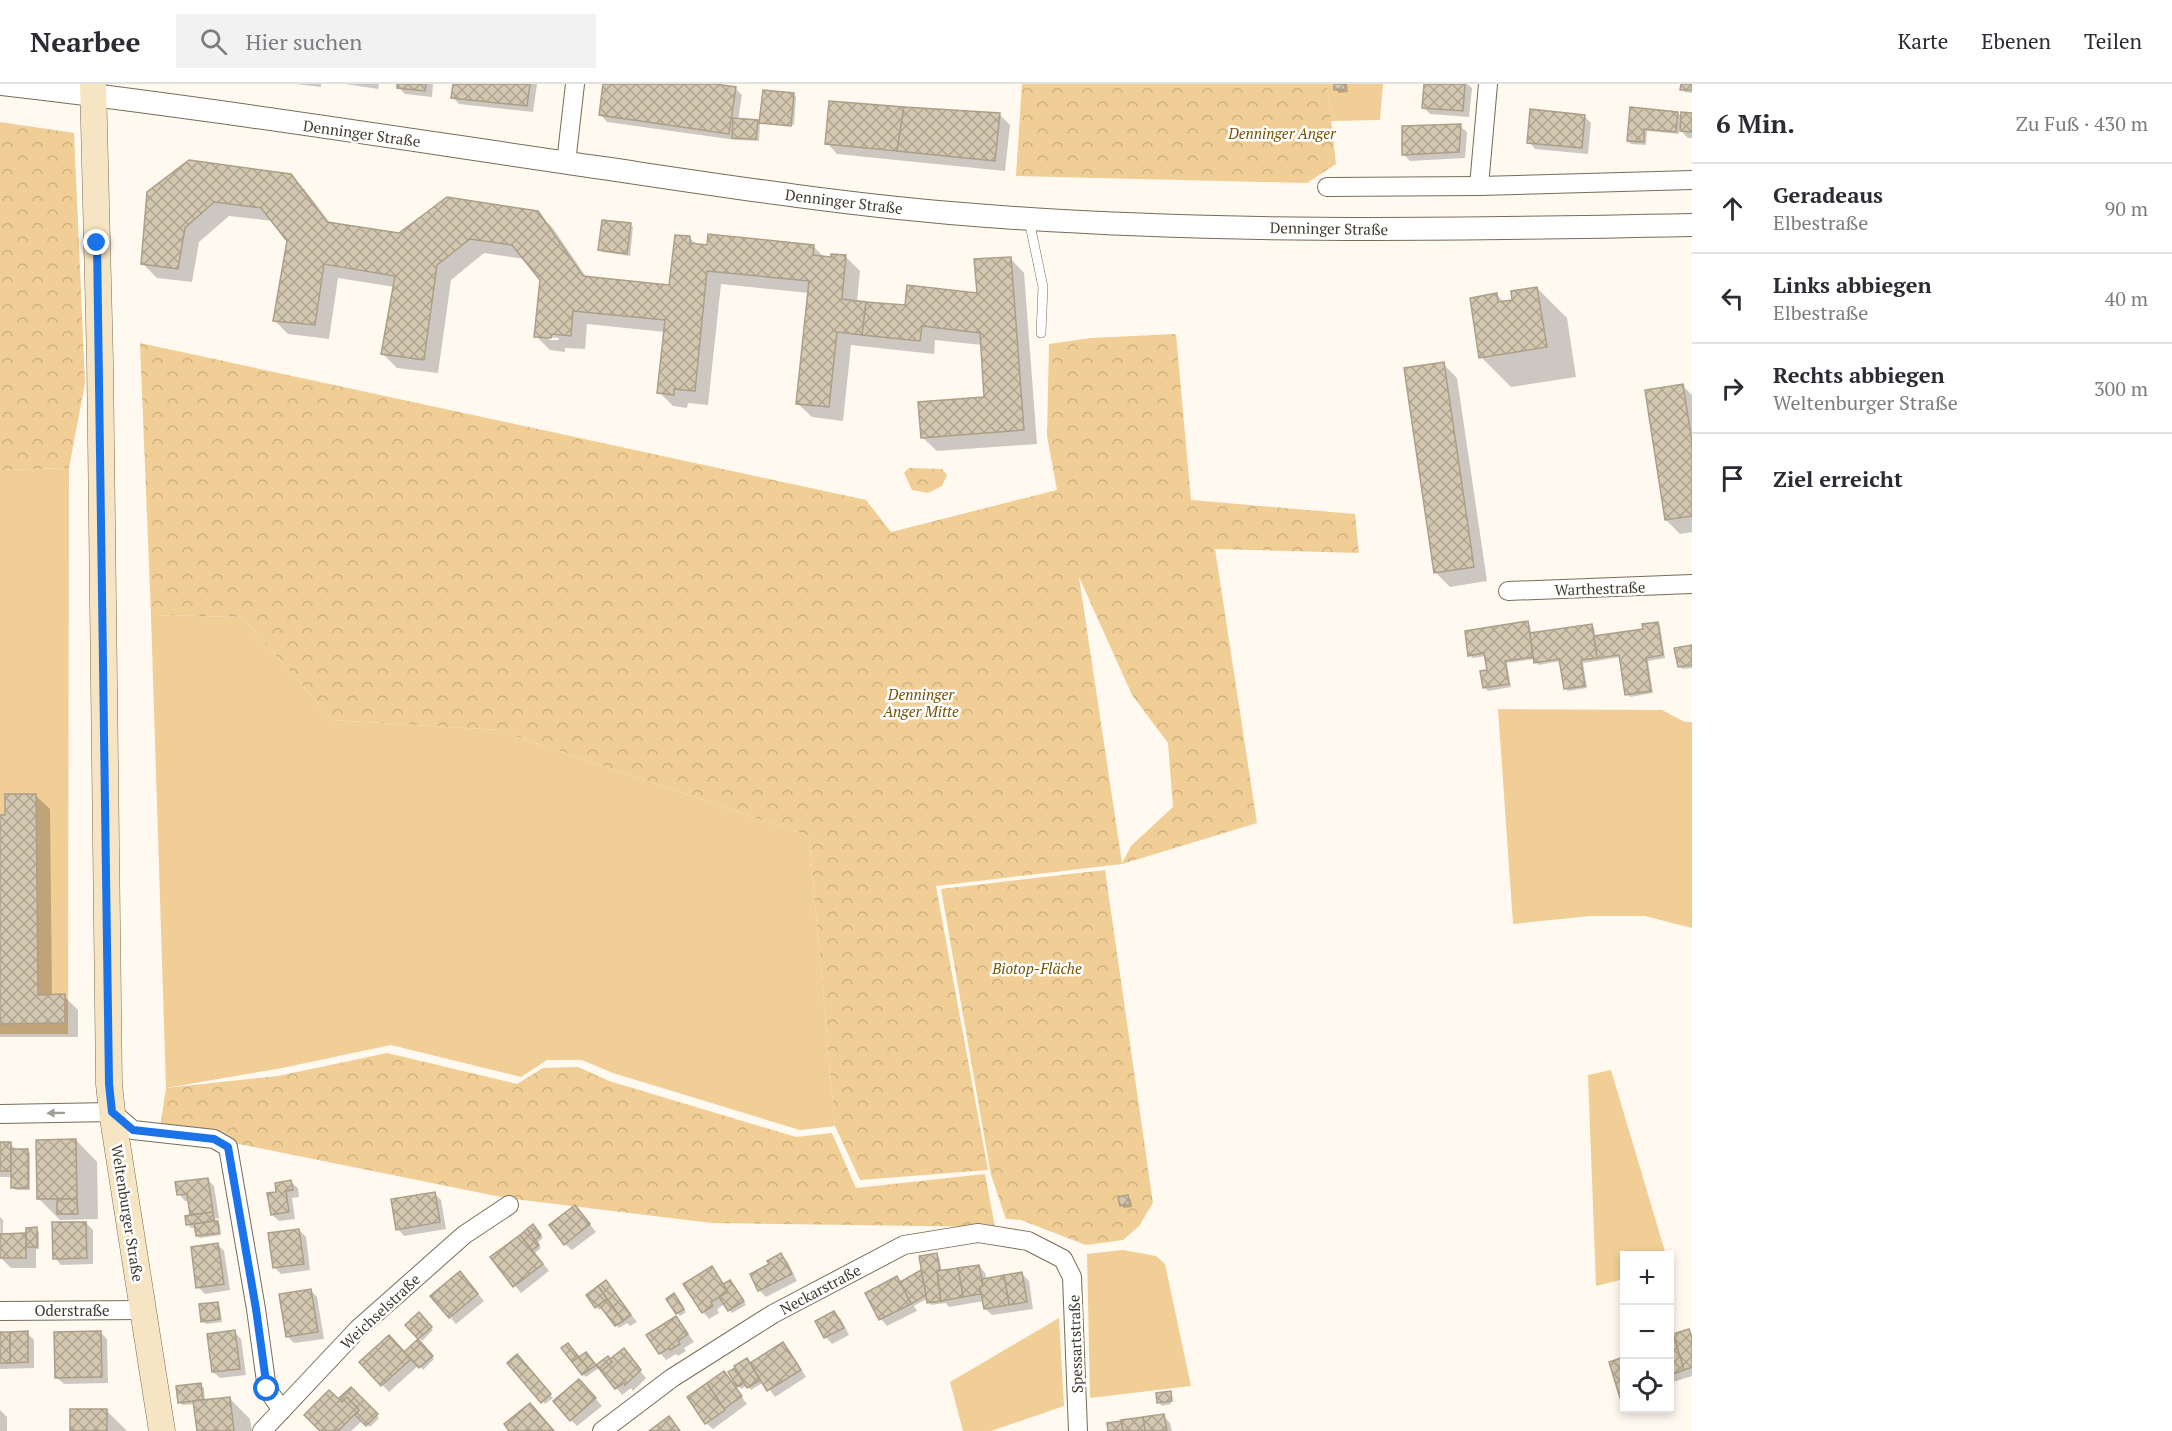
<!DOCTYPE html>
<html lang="de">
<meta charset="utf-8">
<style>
:root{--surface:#fff;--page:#f2f2f3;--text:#2b2b33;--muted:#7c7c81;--line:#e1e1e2}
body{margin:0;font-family:"PT Serif",serif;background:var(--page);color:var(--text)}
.controls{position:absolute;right:18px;bottom:18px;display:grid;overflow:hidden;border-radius:0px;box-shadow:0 3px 9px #0003}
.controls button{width:54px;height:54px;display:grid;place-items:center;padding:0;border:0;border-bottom:2px solid var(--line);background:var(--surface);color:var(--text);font:30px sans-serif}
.stop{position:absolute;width:18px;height:18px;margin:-14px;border:4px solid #1a73e8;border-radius:50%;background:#fff}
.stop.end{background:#1a73e8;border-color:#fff;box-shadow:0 2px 6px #0008}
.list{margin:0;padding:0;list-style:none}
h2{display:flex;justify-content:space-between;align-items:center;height:78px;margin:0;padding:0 24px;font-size:26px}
h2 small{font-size:20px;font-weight:400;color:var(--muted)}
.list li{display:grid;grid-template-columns:39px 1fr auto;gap:18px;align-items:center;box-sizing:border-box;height:90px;padding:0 24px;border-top:2px solid var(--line)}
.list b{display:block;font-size:22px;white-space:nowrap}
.list p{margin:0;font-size:20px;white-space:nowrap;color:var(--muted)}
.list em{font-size:20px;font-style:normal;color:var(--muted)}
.icon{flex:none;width:33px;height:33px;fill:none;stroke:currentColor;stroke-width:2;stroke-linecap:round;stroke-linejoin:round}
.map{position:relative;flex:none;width:1692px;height:1347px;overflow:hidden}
header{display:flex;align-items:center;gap:36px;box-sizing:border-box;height:84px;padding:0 30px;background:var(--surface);border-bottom:2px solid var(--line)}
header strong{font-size:28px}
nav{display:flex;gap:33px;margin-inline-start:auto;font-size:21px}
.search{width:420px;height:54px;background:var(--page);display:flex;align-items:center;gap:15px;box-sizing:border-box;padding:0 21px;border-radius:0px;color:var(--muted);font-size:22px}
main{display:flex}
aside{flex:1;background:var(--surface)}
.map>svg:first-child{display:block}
</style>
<header>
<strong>Nearbee</strong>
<div class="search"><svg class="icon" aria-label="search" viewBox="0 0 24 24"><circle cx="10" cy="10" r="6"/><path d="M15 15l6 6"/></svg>Hier suchen</div>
<nav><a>Karte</a><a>Ebenen</a><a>Teilen</a></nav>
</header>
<main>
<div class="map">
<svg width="1692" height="1347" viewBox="0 0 1692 1347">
<defs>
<pattern id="forest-crowns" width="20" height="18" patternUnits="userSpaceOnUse" patternTransform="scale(1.5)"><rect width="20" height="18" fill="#f0ce95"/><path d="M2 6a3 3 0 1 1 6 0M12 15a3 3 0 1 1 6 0" fill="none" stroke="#cfb281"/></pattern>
<pattern id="building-cross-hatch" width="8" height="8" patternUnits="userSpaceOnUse" patternTransform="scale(1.5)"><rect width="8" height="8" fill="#d4c7b0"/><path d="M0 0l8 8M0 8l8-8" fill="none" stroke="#ada390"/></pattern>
</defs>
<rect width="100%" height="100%" fill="#fff9f0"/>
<g fill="#f0ce95">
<path d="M1327,0H1383L1380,36L1331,37Z"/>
<path d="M69,384L68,950H0V386Z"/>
<path d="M151,531L242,533L333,636L498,646L809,752L835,1042L800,1046L613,989L582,976H547L521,993L391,961L282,984L166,1004Z"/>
<path d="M1498,625L1662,626L1685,638H1692V844L1645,832H1590L1513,840Z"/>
<path d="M1611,986L1666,1171L1624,1172V1195L1596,1202L1588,991Z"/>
<path d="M1123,1166L1156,1172L1165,1180L1191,1302L1090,1314L1087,1170Z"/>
<path d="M1059,1234L1064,1322L991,1347H963L950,1298Z"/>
</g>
<g fill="url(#forest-crowns)" fill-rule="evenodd">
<path d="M1022,0H1327L1336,80L1307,99L1016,92Z"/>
<path d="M0,38L74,49L85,299L69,384L0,386Z"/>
<path d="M1176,250L1191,416L1355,430L1359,469L1215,465L1257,739L1122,780L936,802L988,1086L860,1096L835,1042L809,752L498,646L333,636L242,533L151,531L140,259L866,416L891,448L1057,406L1047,352L1049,260L1091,254ZM1079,493L1132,611L1168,659L1173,723L1131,762L1122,779Z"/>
<path d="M909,384L942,385L947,391L942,402L928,409L912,406L904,389Z"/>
<path d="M1105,786L1153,1119L1139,1142L1123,1156L1086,1161L1021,1136L1006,1135L991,1091L941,805Z"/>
<path d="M387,969L517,1000L543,984L578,983L609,997L796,1053L832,1049L856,1104L985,1090L995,1143L712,1139L506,1114L160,1044L166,1004L278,992Z"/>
</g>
<g fill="#0003" fill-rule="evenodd">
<path d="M296,0H321V3Z"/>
<path d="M345,0H379L378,5Z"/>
<path d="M399,0H433L432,13L405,10L398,3Z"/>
<path d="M454,0H537L533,28L459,20L453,13Z"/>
<path d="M604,0H704L735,4L742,11L738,36L757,37L760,40L759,57L736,56L607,38L601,31Z"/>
<path d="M1335,0H1347L1348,8L1339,9L1336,6Z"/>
<path d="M1426,0H1467L1472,4L1469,33L1430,30L1424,24Z"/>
<path d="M1682,0H1692V9L1685,8L1682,5Z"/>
<path d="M793,10L796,13L794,41L761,38Z"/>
<path d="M1631,25L1678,29L1683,34L1692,30V54H1688L1679,45V50L1647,47L1646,61L1631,60L1628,57Z"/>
<path d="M999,30L1010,41L1005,87L837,70L827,59Z"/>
<path d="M1584,32L1591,39L1588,70L1535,65L1529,58Z"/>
<path d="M1460,42L1467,48L1465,74L1410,77L1404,71Z"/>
<path d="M290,91L305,106L331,140L399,151L537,129L552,143L587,194L671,203L690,154L697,161L814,163L825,174L846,173L860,187L857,218L906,223L978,211L1010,174L1024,189L1037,360L937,367L922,353L986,314L982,261L935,256L934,270L851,261L843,337L812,333L797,319L809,209L721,200L708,321L688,319L687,324L673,322L659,308L665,248L587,240L585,265L565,264V268L550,266L536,252L541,195L524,175L484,169L451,196L438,289L397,284L383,270L395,203L338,194L329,255L288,250L274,236L288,157L273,137L229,132L199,158L192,198L157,194L143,180L148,109ZM549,253L559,254L558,256H549Z"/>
<path d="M630,140L633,143L630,172L603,168L600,166Z"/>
<path d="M1537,204L1567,234L1576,293L1511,303L1481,273L1497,211L1504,218L1514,217Z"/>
<path d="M1443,280L1457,294L1487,497L1450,503L1436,489Z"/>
<path d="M1683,302L1692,311V448L1680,450L1666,436Z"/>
<path d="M1527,539L1530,542L1532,551L1591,541L1594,544L1596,554L1645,546L1657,539L1660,542L1665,574L1648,577L1653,609L1630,613L1627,610L1621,573L1583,579L1587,604L1568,607L1565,604L1561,577L1538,581L1535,575L1507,579L1511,603L1488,607L1485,604L1489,587L1486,572L1473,574L1470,571Z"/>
<path d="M1692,563V584L1682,585L1679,582Z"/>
<path d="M35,711L50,725L52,912H64L78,926V953H0V732H7Z"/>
<path d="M76,1056L97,1078L98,1135L60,1136L39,1115Z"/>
<path d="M0,1059H10L17,1067L27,1066L30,1069V1106H16L13,1103L12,1093H0Z"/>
<path d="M207,1095L214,1102L219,1134L215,1135L216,1139L220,1141L221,1151L200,1154L197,1152L196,1143L191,1144L188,1141L192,1132L189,1117H185L179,1110Z"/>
<path d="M291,1098L298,1104L299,1113L292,1114L295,1135L279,1137L272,1131L278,1109Z"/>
<path d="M434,1109L441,1116L446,1145L404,1152L398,1145Z"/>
<path d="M1128,1113L1131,1116L1132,1123L1124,1124L1121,1121Z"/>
<path d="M581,1129L596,1148L572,1166L565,1160Z"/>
<path d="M0,1133L3,1136V1151H27L36,1145L39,1148V1165H36V1184H11L1,1174Z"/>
<path d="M86,1139L93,1146V1180L61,1181L55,1174Z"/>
<path d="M533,1142L543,1154L537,1159L541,1164L535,1169L549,1187L521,1209L492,1174Z"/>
<path d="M299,1146L306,1153L310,1186L281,1190L274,1183Z"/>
<path d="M218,1161L224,1167L230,1206L205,1210L198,1203Z"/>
<path d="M936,1170L939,1173L942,1188L979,1182L985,1189L987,1195L1022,1190L1029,1197L1033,1225L992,1231L985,1225L984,1217L949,1223L946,1219L931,1221L928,1214L914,1222L917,1227L887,1242L881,1235L867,1210L897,1194L901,1199L923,1187Z"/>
<path d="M781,1171L788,1178L797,1197L766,1213L759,1206L771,1181Z"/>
<path d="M712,1184L725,1201L730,1197L733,1200L746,1221L732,1229L725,1220L717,1225L719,1229L709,1235L703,1228Z"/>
<path d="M466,1196L484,1217L456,1240L450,1233Z"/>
<path d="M606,1198L637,1238L630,1242L627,1239L619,1244L603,1223L599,1226L588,1211Z"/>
<path d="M311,1207L317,1213L324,1255L294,1259L287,1252Z"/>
<path d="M674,1211L686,1228L680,1232L677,1229Z"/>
<path d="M217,1220L220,1223L222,1238L206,1240L203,1237Z"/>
<path d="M834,1228L841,1235L849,1251L832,1260L826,1253L817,1238Z"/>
<path d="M418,1230L433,1246L422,1257L407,1241Z"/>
<path d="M676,1233L694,1258L684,1264L686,1267L678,1272L676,1270L666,1276L660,1269Z"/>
<path d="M1689,1247L1692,1250V1292L1670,1299V1253Z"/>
<path d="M100,1248L107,1255L108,1299L64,1300L57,1294Z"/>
<path d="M234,1248L241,1255L246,1291L220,1294L213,1288Z"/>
<path d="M0,1249H27L34,1256V1284L0,1285Z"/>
<path d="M418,1257L434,1275L423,1286L419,1281L389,1308L361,1278L405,1270Z"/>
<path d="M783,1260L790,1267L806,1293L775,1313L764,1298L751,1306L747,1301L741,1305L737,1301L730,1289L747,1276L751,1280Z"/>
<path d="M624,1266L646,1294L633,1307L631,1304L622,1311L600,1283L586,1293L583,1290L579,1275L589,1272L596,1282L608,1274L610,1277Z"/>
<path d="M517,1272L553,1314L545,1320L509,1279Z"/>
<path d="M1624,1275V1316L1622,1313L1611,1279Z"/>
<path d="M724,1289L747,1320L713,1345L706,1339Z"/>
<path d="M201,1301L204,1304L205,1317L229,1314L250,1335L252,1347H198L195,1320L182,1321L180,1318Z"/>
<path d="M586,1304L602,1322L577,1342L571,1336Z"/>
<path d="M351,1305L379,1334L370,1343L363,1336L351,1347H322L338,1317Z"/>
<path d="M1170,1309L1171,1320L1162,1322L1159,1319Z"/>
<path d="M0,1326L7,1333V1347H0Z"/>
<path d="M106,1326L127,1347H71Z"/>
<path d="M1164,1332L1170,1339L1172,1347H1110L1121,1339L1124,1341Z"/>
</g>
<g fill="url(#building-cross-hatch)" stroke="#ac9f89" stroke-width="1.5">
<path d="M397,0H426L425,7L397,4Z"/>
<path d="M453,0H530L527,22L451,14Z"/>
<path d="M603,0H715L736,3L729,50L599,31Z"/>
<path d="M1334,0H1345V5L1334,6Z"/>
<path d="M1424,0H1465L1463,27L1422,24Z"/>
<path d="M1681,0H1692V6H1680Z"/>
<path d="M763,6L794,9L791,42L759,39Z"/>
<path d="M829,17L904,23L897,67L825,60Z"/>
<path d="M904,23L1000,29L995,77L897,67Z"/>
<path d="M1630,23L1678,28L1676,48L1644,45V58L1627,57Z"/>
<path d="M1530,25L1585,31L1582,64L1527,59Z"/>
<path d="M1681,28L1692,29V48L1680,47Z"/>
<path d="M733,34L758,36L756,55L732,54Z"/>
<path d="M1461,40L1459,68L1402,71V42Z"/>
<path d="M189,76L291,90L327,138L399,149L447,113L538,127L583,192L592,193L669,201L675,151L690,152V159L707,161L708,150L814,161L813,171L831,173V170L846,171L842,215L866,218L862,251L837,248L829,323L796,320L809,197L707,187L695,307L674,305V311L657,309L665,236L573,227L571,252L552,250L551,254L534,253L540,196L512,161L470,155L437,181L424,276L381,270L395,192L324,180L315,241L273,237L287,157L261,124L214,118L185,144L178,185L141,180L147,108Z"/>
<path d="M602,136L631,139L627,170L598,166Z"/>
<path d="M1011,173L1024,346L921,354L918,318L984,313L980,249L922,242L920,257L862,251L866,218L905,221L907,201L977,209L974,175Z"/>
<path d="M1537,203L1547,263L1479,274L1470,214L1497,209L1498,218L1512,216L1511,207Z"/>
<path d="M1444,278L1474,483L1434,489L1404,284Z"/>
<path d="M1683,300L1692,358V432L1665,436L1645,306Z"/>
<path d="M1528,537L1533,573L1505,577L1509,600L1483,604L1480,587L1487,586L1484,569L1468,572L1465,547Z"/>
<path d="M1658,538L1663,571L1646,574L1651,607L1625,611L1619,571L1597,574L1594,552L1643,545L1642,540Z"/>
<path d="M1592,540L1597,574L1581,576L1585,602L1564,605L1559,575L1534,579L1530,549Z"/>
<path d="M1692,561V581L1678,583L1674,564Z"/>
<path d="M5,710H36L38,911L65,910V939L0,940V731H5Z"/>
<path d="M76,1055L77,1115H37L36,1056Z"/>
<rect x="0" y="1058" width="11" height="29"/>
<rect x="11" y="1065" width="17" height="39"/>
<path d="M208,1094L213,1128L190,1131L187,1110L177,1111L175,1098Z"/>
<path d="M291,1096L293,1106L286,1107L289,1128L271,1131L267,1109L276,1108L275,1099Z"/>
<path d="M435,1108L440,1138L396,1146L391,1115Z"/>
<path d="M1128,1111L1130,1120L1120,1122L1118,1113Z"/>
<path d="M57,1115H77L78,1130H57Z"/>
<path d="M575,1121L590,1140L564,1161L549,1141Z"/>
<path d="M213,1128L214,1137L186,1141L185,1132Z"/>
<path d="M214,1137H218L219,1149L196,1152L194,1140Z"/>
<path d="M52,1138H86L87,1174L53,1175Z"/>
<path d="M533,1140L541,1151L535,1156L527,1145Z"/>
<path d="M37,1143V1163H26V1144Z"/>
<path d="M299,1145L304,1180L273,1184L268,1149Z"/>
<path d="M527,1145L539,1161L532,1166L520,1151Z"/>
<path d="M26,1149V1174H0V1150Z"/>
<path d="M520,1151L543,1180L513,1203L490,1173Z"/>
<path d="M218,1159L224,1200L196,1204L191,1163Z"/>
<path d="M781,1169L792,1190L758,1207L750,1190L769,1180L767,1177Z"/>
<path d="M937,1169L940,1187H937L941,1217L927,1219L919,1172Z"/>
<path d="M979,1181L983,1202L980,1203L981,1210L963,1213L958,1184Z"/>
<path d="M712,1182L728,1208L711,1218L713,1222L702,1229L683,1200Z"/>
<path d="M958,1184L963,1213L941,1217L937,1187Z"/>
<path d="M921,1186L926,1211L911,1220L900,1198Z"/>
<path d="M460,1187L478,1210L449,1234L430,1212Z"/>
<path d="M1022,1188L1027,1218L1009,1221L1004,1191Z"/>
<path d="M1004,1191L1009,1221L984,1225L980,1203L983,1202L982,1195Z"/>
<path d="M897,1192L911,1220L879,1236L865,1209Z"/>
<path d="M606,1196L631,1231L623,1237L598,1202Z"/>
<path d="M730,1196L744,1217L728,1227L719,1213L728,1208L723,1200Z"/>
<path d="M598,1202L607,1215L595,1224L586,1211Z"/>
<path d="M311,1205L318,1248L286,1253L279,1210Z"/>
<path d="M674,1209L684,1225L676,1230L666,1215Z"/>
<path d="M607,1215L623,1237L615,1242L599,1221Z"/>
<path d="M218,1218L220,1235L201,1238L199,1220Z"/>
<path d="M834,1227L844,1244L824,1254L815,1237Z"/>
<path d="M419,1228L432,1243L418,1255L405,1241Z"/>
<path d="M676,1232L688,1250L678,1257L680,1260L670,1266L669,1264L659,1270L646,1251Z"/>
<path d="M1689,1245L1692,1254V1283L1684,1286L1673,1250Z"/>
<path d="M235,1246L240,1285L212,1288L207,1250Z"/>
<path d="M28,1247V1278L10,1279V1248Z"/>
<path d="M101,1247L102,1293L55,1294L54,1248Z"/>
<rect x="0" y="1248" width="10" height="31"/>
<path d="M1673,1250L1684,1286L1670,1291V1252Z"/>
<path d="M389,1251L411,1275L381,1302L359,1278Z"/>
<path d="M418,1255L433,1272L419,1284L404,1268Z"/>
<path d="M783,1258L801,1286L767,1307L750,1279Z"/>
<path d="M568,1259L579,1273L572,1278L561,1264Z"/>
<path d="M624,1264L641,1286L625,1301L624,1299L615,1305L601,1287L612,1278L610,1275Z"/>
<path d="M586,1268L596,1281L589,1286L579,1273Z"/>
<path d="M517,1270L551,1310L541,1319L507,1279Z"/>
<path d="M608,1272L612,1278L601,1287L596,1281Z"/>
<path d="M579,1273L589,1286L582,1291L572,1278Z"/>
<path d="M1624,1273V1312L1620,1314L1609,1278Z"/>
<path d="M747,1274L760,1296L747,1304L734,1282Z"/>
<path d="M735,1284L744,1299L737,1303L728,1288Z"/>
<path d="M724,1287L742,1312L724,1325L707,1299Z"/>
<path d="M579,1295L596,1314L570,1337L553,1317Z"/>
<path d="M201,1299L203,1316L178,1319L176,1302Z"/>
<path d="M707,1299L725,1326L705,1340L687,1313Z"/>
<path d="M351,1303L378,1330L366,1342L355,1331L359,1326L347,1313L342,1318L338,1315Z"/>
<path d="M329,1306L342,1318L347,1313L359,1326L338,1347H320L304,1331Z"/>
<path d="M1171,1307L1172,1317L1157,1319L1156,1309Z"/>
<path d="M230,1313L234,1347H197L193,1317Z"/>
<path d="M530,1319L554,1347H509L504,1340Z"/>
<rect x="70" y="1325" width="37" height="22"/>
<path d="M1164,1330L1167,1347H1145L1143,1333Z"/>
<path d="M669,1332L680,1347H649Z"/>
<path d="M1143,1333L1145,1347H1123L1121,1336Z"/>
<path d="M1121,1337L1123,1347H1108L1107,1339Z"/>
</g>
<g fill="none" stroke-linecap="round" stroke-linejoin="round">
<g stroke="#786c57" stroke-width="10">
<path id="service" d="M1029,136L1043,203L1041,249"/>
</g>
<g stroke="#786c57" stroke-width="20">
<g id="minor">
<path d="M566,79L575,0"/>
<path d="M1479,102L1488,0"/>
<path d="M1327,103L1479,102L1692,96"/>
<path d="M1508,507L1692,500"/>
<path d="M0,1030L112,1028L133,1046L214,1055L228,1063L256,1225L267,1305L282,1326"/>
<path d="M0,1227L143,1226"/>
<path d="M262,1347L358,1245L464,1151L509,1121"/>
<path d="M602,1347L672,1294L773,1230L904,1161L978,1149L1028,1157L1063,1175L1072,1193L1078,1347"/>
</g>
</g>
<g stroke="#786c57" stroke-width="24">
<path id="tertiary" d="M2,0C203,23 403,55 603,84C718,101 833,119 950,129C1196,150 1445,146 1692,141"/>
</g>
<g stroke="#786c57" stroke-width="27">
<path id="secondary" d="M93,0L100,276L109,1000L112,1028L162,1347"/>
</g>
<use href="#service" stroke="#fff" stroke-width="9"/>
<use href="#minor" stroke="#fff" stroke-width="18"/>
<use href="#tertiary" stroke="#fff" stroke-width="22"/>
<use href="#secondary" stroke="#f6e5c2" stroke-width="26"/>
</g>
<defs><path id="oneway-solid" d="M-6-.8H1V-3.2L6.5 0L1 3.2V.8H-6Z" transform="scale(1.5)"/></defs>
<use fill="#a09d98" href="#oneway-solid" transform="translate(56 1029) rotate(179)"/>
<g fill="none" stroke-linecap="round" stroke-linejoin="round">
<path stroke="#1a73e8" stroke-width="8" d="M97,159L109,1000L112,1028L133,1046L214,1055L228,1063L256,1225L267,1305"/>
</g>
<g text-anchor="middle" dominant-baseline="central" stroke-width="5" stroke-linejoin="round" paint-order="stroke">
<g font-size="15" fill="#403b31" stroke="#fff">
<text transform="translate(362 49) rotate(8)">Denninger Straße</text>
<text transform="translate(844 117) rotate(7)">Denninger Straße</text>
<text transform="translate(1329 144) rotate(1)">Denninger Straße</text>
<text transform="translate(1600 504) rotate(-2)">Warthestraße</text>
<text transform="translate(128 1129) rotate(81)">Weltenburger Straße</text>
<text transform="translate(820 1205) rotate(-28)">Neckarstraße</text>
<text x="72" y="1226">Oderstraße</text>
<text transform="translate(380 1227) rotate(-43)">Weichselstraße</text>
<text transform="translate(1075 1260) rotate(-92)">Spessartstraße</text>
</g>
<g font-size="15" font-style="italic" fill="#735100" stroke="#fff">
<text x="1282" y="49">Denninger Anger</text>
<text x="921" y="610">Denninger<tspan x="921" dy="17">Anger Mitte</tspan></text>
<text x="1037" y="884">Biotop-Fläche</text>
</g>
</g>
</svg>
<div class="controls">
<button>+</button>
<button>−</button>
<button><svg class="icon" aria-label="locate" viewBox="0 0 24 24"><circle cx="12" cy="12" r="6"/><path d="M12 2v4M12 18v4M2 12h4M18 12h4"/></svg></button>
</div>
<div class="stop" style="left:267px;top:1305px"></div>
<div class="stop end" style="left:97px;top:159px"></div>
</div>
<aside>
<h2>6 Min.<small>Zu Fuß · 430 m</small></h2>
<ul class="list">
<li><svg class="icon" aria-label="ahead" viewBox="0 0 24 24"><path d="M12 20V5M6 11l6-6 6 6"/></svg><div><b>Geradeaus</b><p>Elbestraße</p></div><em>90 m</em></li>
<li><svg class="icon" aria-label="left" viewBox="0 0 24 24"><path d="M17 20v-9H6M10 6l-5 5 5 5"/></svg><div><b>Links abbiegen</b><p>Elbestraße</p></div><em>40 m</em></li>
<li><svg class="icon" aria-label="right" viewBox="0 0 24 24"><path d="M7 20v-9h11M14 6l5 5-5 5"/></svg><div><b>Rechts abbiegen</b><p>Weltenburger Straße</p></div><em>300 m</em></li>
<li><svg class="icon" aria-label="arrive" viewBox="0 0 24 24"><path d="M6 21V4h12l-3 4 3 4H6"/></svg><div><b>Ziel erreicht</b></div></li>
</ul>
</aside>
</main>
